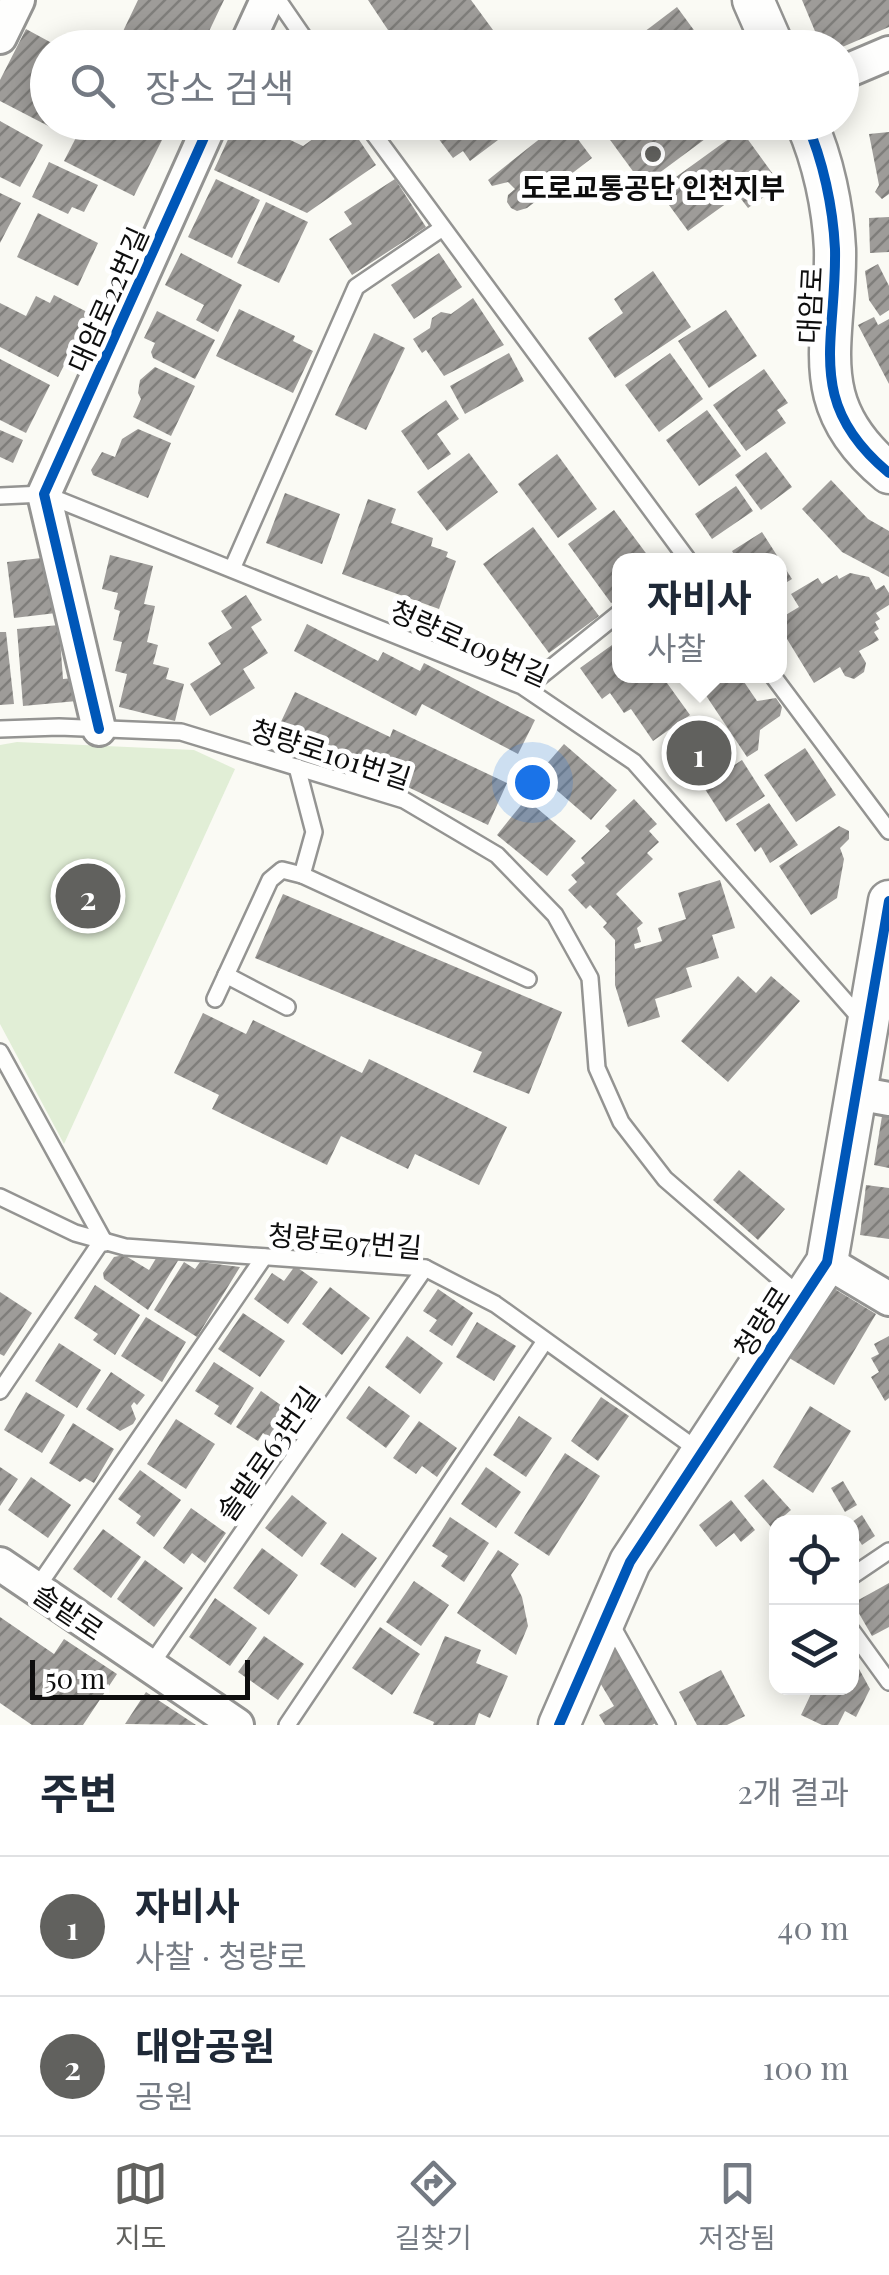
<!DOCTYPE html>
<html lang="ko">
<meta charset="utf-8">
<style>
:root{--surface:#fff;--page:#f2f2f3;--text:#1f2937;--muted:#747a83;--line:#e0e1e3;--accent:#61615e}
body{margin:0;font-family:"Playfair Display","Noto Sans KR",serif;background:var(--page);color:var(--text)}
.controls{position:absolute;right:30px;bottom:30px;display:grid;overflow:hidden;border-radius:20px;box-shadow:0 5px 25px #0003}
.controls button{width:90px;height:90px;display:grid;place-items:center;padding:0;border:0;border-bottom:2px solid var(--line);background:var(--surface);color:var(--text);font:50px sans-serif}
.scale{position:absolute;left:30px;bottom:25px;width:220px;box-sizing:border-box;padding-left:10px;border:5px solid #0e0e0e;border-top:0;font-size:28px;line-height:35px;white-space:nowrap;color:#0e0e0e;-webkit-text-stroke:8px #fff;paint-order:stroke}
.you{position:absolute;left:532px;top:782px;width:35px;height:35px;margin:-25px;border:8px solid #fff;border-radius:50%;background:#1a73e8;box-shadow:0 0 0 15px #1a73e833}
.badge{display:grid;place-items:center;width:65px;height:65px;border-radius:50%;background:var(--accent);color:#fff;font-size:32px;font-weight:700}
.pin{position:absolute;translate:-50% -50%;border:5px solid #fff;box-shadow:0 2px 10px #0006}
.popup{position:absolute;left:612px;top:553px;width:175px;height:130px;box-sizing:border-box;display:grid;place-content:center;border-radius:20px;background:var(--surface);filter:drop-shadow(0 2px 8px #0005);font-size:32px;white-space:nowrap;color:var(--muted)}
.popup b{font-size:38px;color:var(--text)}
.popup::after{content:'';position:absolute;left:50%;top:100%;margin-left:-20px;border:20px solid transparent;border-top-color:var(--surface)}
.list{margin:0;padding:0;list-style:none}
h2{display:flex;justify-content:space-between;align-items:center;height:130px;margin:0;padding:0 40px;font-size:42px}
h2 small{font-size:32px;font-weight:400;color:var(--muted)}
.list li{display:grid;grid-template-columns:65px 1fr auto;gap:30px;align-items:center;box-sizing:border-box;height:140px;padding:0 40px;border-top:2px solid var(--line)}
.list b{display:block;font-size:38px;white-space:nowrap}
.list p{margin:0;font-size:32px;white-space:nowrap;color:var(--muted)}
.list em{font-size:32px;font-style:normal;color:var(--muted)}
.icon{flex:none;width:55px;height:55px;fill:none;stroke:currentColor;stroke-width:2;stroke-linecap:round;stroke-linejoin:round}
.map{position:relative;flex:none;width:889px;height:1725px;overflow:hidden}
.search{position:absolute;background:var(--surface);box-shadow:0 5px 25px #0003;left:30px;right:30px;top:30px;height:110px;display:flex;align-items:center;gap:25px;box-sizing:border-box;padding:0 35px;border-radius:55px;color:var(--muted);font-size:38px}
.sheet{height:410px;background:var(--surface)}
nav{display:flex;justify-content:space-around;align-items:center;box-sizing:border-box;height:140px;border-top:2px solid var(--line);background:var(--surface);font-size:28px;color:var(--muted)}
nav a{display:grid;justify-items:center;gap:5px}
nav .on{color:var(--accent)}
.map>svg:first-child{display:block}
</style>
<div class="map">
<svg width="889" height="1725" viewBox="0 0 889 1725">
<defs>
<pattern id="building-hatch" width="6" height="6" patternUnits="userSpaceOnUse" patternTransform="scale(2.5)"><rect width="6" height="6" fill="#9e9c99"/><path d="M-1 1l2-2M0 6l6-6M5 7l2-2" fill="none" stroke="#7f7e7b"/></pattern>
</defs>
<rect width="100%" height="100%" fill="#fafaf4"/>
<path fill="#e1eed6" d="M17,742L194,750L235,769L64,1144L0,1024V745Z"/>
<g fill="url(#building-hatch)">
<path d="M138,0H224L201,48H115Z"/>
<path d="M368,0H471L493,30L470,48H400Z"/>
<path d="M802,0H889V27L840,48H822Z"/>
<path d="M677,7L707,48H623Z"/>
<path d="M26,29L61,48H48V122H60L56,130L0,101V80Z"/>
<path d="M0,121L43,145L20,187L0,177Z"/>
<path d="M84,122H132L163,138L134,196L64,161Z"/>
<path d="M236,122H252L303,146L337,122H347L376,165L307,213L214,170Z"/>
<path d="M426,122H522L470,161L463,151L453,158Z"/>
<path d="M561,122H565L592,158L527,208L517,211L511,208L507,202L508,195L515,189L508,182L492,186L488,180Z"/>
<path d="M597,122H728L643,185Z"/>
<path d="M741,130L781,185L748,208L738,195L688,231L658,190Z"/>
<path d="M889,132V194L882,199L875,192L879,185L869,134Z"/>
<path d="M49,162L98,185L84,212L72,207L68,214L32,197Z"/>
<path d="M216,179L260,200L232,258L188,237Z"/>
<path d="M395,179L426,227L352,275L329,239L352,224L344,212Z"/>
<path d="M0,193L21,203L0,243Z"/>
<path d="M266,202L308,222L279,283L237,263Z"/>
<path d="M38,213L98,243L78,286L17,257Z"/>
<path d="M889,217V252L870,253L869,218Z"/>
<path d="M181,253L242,285L218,332L196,320L204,305L165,285Z"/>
<path d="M439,253L462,287L414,319L391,285Z"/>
<path d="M878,264L889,286V310L880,316L869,300L865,271Z"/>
<path d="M653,271L691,327L615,378L588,338L623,313L614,299Z"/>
<path d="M54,295L91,314L58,377L0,347V303L26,316L36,296L50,303Z"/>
<path d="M473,298L504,345L444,376L426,350L422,353L413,339L430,328L432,318L441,312L451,314Z"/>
<path d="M239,309L295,336L293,341L313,351L293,393L216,356Z"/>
<path d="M726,310L757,356L709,388L678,341Z"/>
<path d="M157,311L215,340L195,379L153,358L151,352L155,343L144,338Z"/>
<path d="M874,317L878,325L889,319V384L858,325Z"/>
<path d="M374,333L405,348L366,430L335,415Z"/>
<path d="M509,353L524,381L465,414L450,386Z"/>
<path d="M670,353L703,399L659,432L625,385Z"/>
<path d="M0,359L50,385L26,433L0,420Z"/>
<path d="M155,367L195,386L171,436L133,417L141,399L138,393L140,380Z"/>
<path d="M764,369L788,403L777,410L786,423L746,451L713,405Z"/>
<path d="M446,400L459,419L437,434L451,454L428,470L401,431Z"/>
<path d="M707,410L741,456L699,486L666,440Z"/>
<path d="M138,429L171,443L148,498L93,475L91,470L102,452L115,457L122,439Z"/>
<path d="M0,430L23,440L13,463L0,457Z"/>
<path d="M766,452L792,487L761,510L735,475Z"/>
<path d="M469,453L498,492L447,531L417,492Z"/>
<path d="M557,454L597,509L558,538L518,484Z"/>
<path d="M831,480L868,519L889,531V577L842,552L802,509Z"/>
<path d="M736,486L753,511L712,539L695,514Z"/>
<path d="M285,493L340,514L322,564L266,543Z"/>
<path d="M368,499L396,509L391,523L433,538L431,546L448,552L446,557L456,561L439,609L342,574Z"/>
<path d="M614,510L651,560H619V597L611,603L568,544Z"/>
<path d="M533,527L599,616L549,653L483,564Z"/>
<path d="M762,532L792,579L779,587V560H737L732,551Z"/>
<path d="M110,555L153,566L144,604L155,606L147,642L158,645L153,664L169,668L166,679L184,684L175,721L119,707L127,674L115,671L122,642L113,640L120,611L114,609L118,593L102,589Z"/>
<path d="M50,557L56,613L14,618L7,562Z"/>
<path d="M850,573L869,577L876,590L884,585L889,593V605L876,613L880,619L875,622L879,629L874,632L879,640L859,651L866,663L864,672L854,679L845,676L840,667L814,683L779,626V619L799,607L791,594L818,578L822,584L837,575L839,579Z"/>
<path d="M246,595L262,620L251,627L268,653L243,669L255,688L210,716L190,684L221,664L208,643L232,628L221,611Z"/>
<path d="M307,624L378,661L383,652L420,671L424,663L535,720L518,754L422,704L416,716L294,651Z"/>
<path d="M59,625L63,679L74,678L77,701L23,706L17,629Z"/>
<path d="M0,632H6L14,704L0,705Z"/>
<path d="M619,640V676H662L690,715L653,741L631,709L624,713L610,693L602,699L580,668Z"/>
<path d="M693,676H740L757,701L776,698L782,707L780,716L760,730L758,750L747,757Z"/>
<path d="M295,692L390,737L393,729L507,783L488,825L279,726Z"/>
<path d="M708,722L731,754L691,784L667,751Z"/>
<path d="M564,744L617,790L591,820L538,774Z"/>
<path d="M805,748L836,795L796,822L764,775Z"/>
<path d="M742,760L765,796L726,822L703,786Z"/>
<path d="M526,799L576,841L547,876L497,835Z"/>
<path d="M634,799L657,824L649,831L659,842L647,853L653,859L616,894L643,923L637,928L641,942L634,944L635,949L662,941L658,928L686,919L678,893L720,880L735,928L712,935L719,958L686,968L692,987L655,999L660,1017L628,1027L615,985V940L603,927L607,923L590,905L586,909L568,890L577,882L571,875L585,863L581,858L610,831L605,826Z"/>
<path d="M769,803L798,845L770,863L761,847L755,852L736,824Z"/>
<path d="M839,826L849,831V839L840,848L844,859L837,898L811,915L779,866Z"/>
<path d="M283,894L562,1012L529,1094L473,1072L482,1052L255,958Z"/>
<path d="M738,976L756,993L771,976L800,1001L728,1082L681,1041Z"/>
<path d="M203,1013L246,1034L253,1020L362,1073L369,1059L507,1127L479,1185L415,1154L408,1169L341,1136L327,1165L212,1109L219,1095L174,1073Z"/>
<path d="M883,1110L889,1111V1168L874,1165Z"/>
<path d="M739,1170L785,1209L758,1240L713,1200Z"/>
<path d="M866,1185L889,1188V1239L860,1235Z"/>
<path d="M124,1255L149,1270L158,1255L179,1259L148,1310L104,1279L103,1273L114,1257Z"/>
<path d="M184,1262L195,1269L200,1262L240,1267L197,1337L154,1310Z"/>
<path d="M295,1266L318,1282L288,1324L254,1299L272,1273L284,1281Z"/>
<path d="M95,1285L140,1315L115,1355L93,1340L98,1334L74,1318Z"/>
<path d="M828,1285L876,1314L834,1385L786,1356Z"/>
<path d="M330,1287L370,1318L342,1355L302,1324Z"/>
<path d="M438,1289L473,1313L452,1346L429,1331L437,1320L423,1311Z"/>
<path d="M0,1292L32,1313L4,1356L0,1354Z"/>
<path d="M243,1313L285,1341L260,1377L218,1349Z"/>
<path d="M146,1317L186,1342L162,1382L121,1356Z"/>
<path d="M477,1322L516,1346L494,1381L456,1357Z"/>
<path d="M407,1336L443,1363L420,1394L385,1367Z"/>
<path d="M889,1336V1398L885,1401L871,1377L879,1372L871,1358L879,1354L874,1344Z"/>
<path d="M59,1343L101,1370L77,1408L35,1381Z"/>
<path d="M214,1362L254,1388L231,1425L214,1414L219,1406L195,1391Z"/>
<path d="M111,1372L145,1395L137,1405L134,1402L131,1406L136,1419L133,1424L120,1431L86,1409Z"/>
<path d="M369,1386L410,1416L386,1448L346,1418Z"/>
<path d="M261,1391L299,1418L280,1446L263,1433L258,1441L236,1427Z"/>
<path d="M26,1392L65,1415L42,1453L4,1430Z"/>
<path d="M601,1397L629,1416L598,1461L571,1441Z"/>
<path d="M810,1406L851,1431L813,1493L773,1467Z"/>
<path d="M519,1416L552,1438L526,1477L493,1455Z"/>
<path d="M176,1419L215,1444L186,1489L147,1464Z"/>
<path d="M419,1421L457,1448L437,1477L422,1466L416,1474L393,1458Z"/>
<path d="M73,1423L114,1449L94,1483L85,1478L80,1482L49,1463Z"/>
<path d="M565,1453L600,1476L549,1556L514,1533Z"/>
<path d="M0,1467L18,1479L0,1506Z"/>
<path d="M486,1467L521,1492L496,1528L461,1504Z"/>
<path d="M140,1470L181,1500L154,1537L136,1523L141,1516L118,1499Z"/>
<path d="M31,1477L71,1505L48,1538L8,1510Z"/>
<path d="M763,1479L791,1510L771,1527L744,1496Z"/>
<path d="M843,1481L857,1505L845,1512L831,1488Z"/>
<path d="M292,1495L327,1523L302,1557L265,1528Z"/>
<path d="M731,1500L755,1530L741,1542L734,1533L716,1547L699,1525Z"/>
<path d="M191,1508L226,1533L205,1563L192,1553L184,1564L163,1548Z"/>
<path d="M862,1515L875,1536L862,1545L852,1529V1522Z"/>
<path d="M450,1517L489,1543L464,1582L441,1566L448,1556L432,1546Z"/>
<path d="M103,1529L141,1557L111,1598L73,1569Z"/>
<path d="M342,1533L377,1558L355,1588L320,1564Z"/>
<path d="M262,1548L298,1575L269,1615L233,1588Z"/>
<path d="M498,1550L519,1564L511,1575L522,1597L528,1626L516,1655L457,1613Z"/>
<path d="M145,1560L183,1588L154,1627L117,1599Z"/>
<path d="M414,1581L449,1605L421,1646L386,1622Z"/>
<path d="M889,1583V1627L872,1636L853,1603Z"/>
<path d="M215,1598L257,1628L230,1666L189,1637Z"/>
<path d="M0,1617L54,1654L64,1639L117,1674L83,1725H32L0,1703Z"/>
<path d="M380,1627L420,1654L392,1695L352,1668Z"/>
<path d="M264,1636L304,1664L278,1700L238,1672Z"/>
<path d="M445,1636L481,1650L476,1663L508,1676L490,1718L479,1713L475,1725H433L434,1722L413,1713Z"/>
<path d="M615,1647L658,1722L652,1725H605L599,1715L614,1706L596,1676L607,1670L599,1656Z"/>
<path d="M852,1656L870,1689L856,1717L845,1711L838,1725H822L801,1715L811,1694L808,1688H852Z"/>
<path d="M721,1670L745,1716L727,1725H697L679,1692Z"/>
<path d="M146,1692L196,1725L125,1724Z"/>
</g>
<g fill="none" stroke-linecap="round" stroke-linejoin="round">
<g stroke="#949492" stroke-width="20">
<g id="service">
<path d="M278,0L311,48"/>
<path d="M365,122L688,560"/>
<path d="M0,496L44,494L522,686L634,762L861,1019"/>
<path d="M232,569L356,287L441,229"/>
<path d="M773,676L889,831"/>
<path d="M526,688L619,613"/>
<path d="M0,729L59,727L181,732L404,800L497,855L555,915L590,978L597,1068L621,1122L665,1179L800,1296"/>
<path d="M297,767L314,832L302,875"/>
<path d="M226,975L287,1007"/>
<path d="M215,999L270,880L282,870L302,875L528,979"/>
<path d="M0,1052L105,1243"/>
<path d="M0,1197L75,1233L125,1247L425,1268L495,1304L702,1453"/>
<path d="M0,1391L101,1242"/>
<path d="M852,1576L889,1551"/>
<path d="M36,1589L264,1257"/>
<path d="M611,1624L667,1725"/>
<path d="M852,1631L889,1682"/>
<path d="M150,1666L425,1268"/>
<path d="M287,1725L545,1341"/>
</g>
</g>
<g stroke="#949492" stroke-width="38">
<g id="minor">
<path d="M0,37L18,0"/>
<path d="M245,48L267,0"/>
<path d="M842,73L889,53"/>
<path d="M99,729L44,494L211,122"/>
<path d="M856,1093L889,1099"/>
<path d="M827,1262L889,1299"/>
<path d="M0,1564L237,1725"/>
</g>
</g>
<g stroke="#949492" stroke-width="45">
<g id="tertiary">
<path d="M753,0L774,48"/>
<path d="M806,122C823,160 833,207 835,249C837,342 803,402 889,473"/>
<path d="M559,1725L630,1562L827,1262L889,901"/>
</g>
</g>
<use href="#service" stroke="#fefefd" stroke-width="15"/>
<use href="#minor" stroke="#fefefd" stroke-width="32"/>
<use href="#tertiary" stroke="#fefefd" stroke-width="40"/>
<g stroke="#fff" stroke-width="16">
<g id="cycleway">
<path d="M806,122C823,160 833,207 835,249C837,342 803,402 889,473"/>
<path d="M99,729L44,494L211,122"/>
<path d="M559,1725L630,1562L827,1262L889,901"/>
</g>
</g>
<use href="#cycleway" stroke="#0057b8" stroke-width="10"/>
</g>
<circle fill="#61615e" stroke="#fff" stroke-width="4" cx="653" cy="154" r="10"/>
<g text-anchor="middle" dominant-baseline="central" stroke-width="10" stroke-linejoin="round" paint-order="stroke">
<g font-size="28" font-weight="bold" fill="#0e0e0e" stroke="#fff">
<text x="653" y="186">도로교통공단 인천지부</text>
</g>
<g font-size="28" fill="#0e0e0e" stroke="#fff">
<text transform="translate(107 299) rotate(-66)">대암로22번길</text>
<text transform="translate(809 305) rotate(-87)">대암로</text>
<text transform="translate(470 642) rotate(24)">청량로109번길</text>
<text transform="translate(331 753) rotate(18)">청량로101번길</text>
<text transform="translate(345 1240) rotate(5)">청량로97번길</text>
<text transform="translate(761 1321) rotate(-57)">청량로</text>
<text transform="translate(267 1453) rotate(-55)">솔밭로63번길</text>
<text transform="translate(69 1611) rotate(34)">솔밭로</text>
</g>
</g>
</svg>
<div class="controls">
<button><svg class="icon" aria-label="locate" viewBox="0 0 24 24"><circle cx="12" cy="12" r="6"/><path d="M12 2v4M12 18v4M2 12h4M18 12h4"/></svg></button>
<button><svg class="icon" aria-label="layers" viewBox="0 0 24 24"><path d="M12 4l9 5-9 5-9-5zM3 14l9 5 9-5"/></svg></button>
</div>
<div class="scale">50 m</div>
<div class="you"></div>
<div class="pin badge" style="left:699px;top:753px">1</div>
<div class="popup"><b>자비사</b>사찰</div>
<div class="pin badge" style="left:88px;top:896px">2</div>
<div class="search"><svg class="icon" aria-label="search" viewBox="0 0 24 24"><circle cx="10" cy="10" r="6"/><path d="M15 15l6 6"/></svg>장소 검색</div>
</div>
<section class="sheet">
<h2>주변<small>2개 결과</small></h2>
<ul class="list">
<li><span class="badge">1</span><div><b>자비사</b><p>사찰 · 청량로</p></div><em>40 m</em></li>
<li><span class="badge">2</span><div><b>대암공원</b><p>공원</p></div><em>100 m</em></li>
</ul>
</section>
<nav>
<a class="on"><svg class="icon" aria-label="map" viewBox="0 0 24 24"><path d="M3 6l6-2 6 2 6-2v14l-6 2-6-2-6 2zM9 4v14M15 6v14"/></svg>지도</a>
<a><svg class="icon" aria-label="directions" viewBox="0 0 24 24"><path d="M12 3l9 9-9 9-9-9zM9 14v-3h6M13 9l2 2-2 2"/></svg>길찾기</a>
<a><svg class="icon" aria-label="saved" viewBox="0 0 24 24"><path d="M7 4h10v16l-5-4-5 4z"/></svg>저장됨</a>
</nav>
